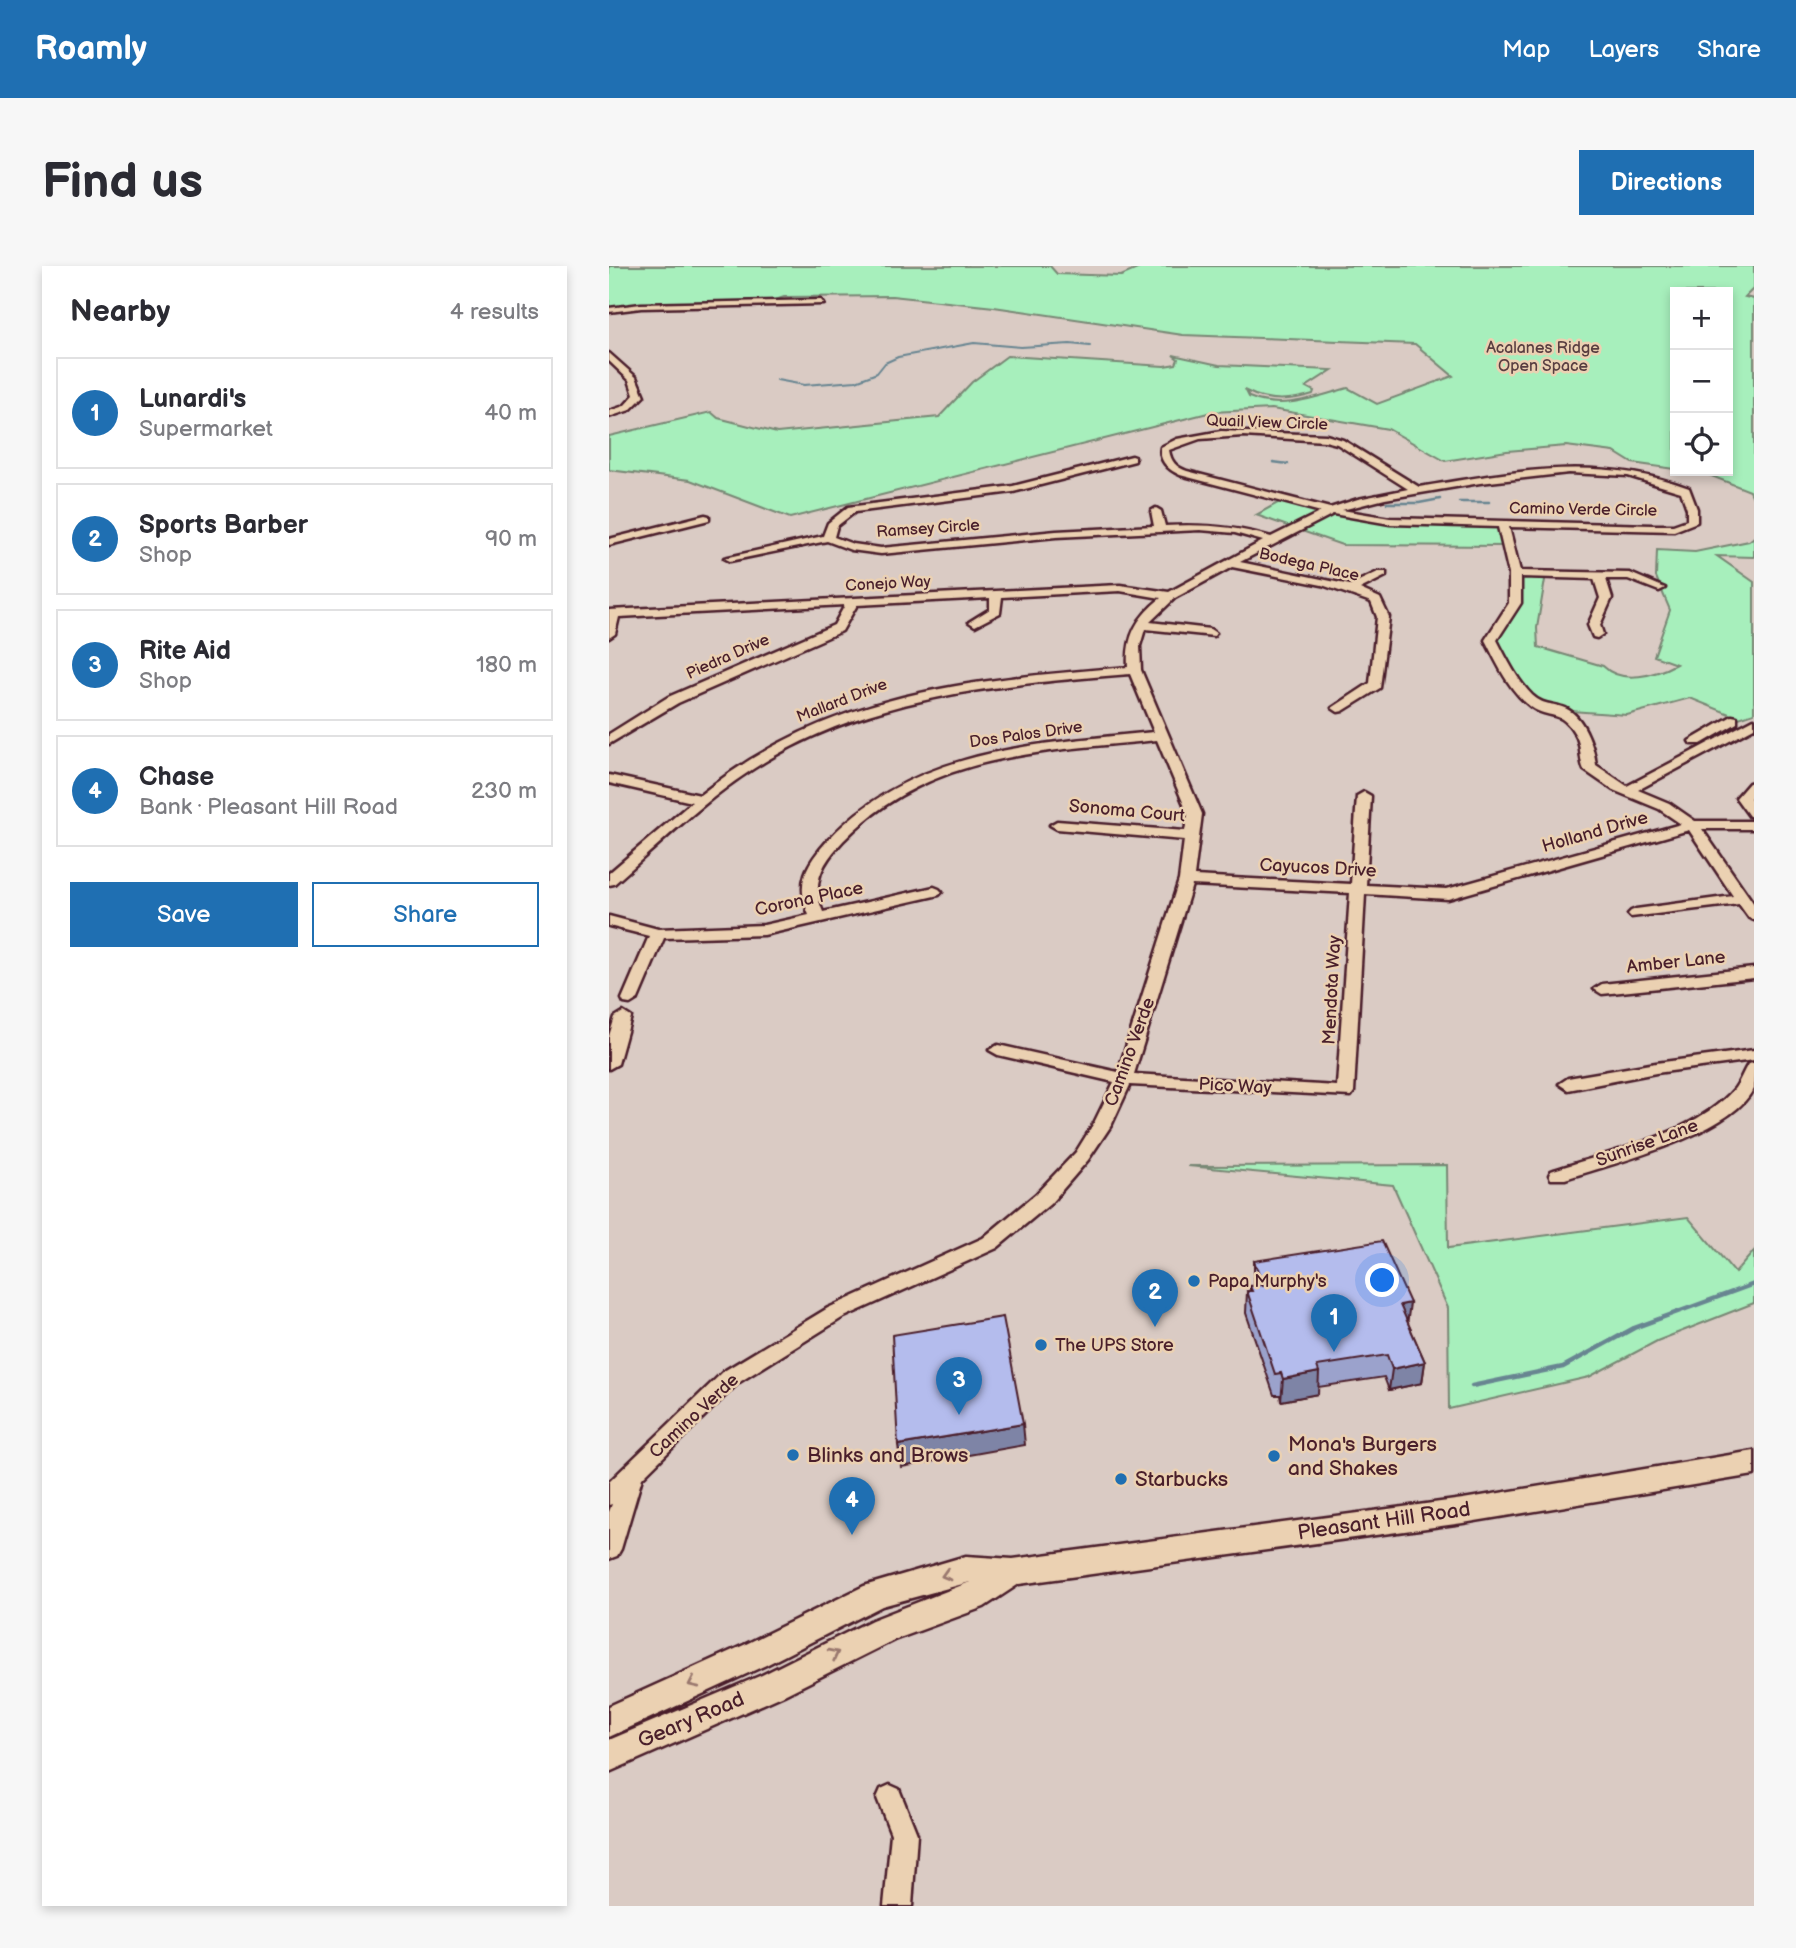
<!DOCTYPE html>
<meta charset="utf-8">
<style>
:root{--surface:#fff;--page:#f7f7f7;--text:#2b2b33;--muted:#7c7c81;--line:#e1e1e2;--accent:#1f6fb2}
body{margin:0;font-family:"Balsamiq Sans",sans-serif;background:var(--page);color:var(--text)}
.controls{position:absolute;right:21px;top:21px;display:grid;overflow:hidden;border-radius:0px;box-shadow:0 4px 10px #0003}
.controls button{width:63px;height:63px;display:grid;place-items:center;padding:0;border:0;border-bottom:2px solid var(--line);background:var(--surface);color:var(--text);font:35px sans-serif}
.you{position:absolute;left:774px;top:1015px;width:24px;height:24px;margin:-18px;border:5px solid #fff;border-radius:50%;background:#1a73e8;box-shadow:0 0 0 10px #1a73e833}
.badge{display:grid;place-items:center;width:46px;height:46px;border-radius:50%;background:var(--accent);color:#fff;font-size:23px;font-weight:700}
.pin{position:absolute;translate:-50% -58px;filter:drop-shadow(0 2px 4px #0008)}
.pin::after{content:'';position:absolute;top:37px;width:24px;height:21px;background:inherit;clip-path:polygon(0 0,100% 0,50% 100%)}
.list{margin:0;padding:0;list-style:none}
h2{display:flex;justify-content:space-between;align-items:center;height:91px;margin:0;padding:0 28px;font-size:30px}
h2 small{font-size:23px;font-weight:400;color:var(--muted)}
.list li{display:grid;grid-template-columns:46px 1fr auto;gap:21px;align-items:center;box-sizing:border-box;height:112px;margin:0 14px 14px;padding:0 14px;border:2px solid var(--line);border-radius:0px}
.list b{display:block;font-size:26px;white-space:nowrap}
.list p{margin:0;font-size:23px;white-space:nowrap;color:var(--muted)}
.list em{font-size:23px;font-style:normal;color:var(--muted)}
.actions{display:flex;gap:14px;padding:21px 28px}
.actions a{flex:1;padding:16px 0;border:2px solid var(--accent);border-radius:0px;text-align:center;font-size:24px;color:var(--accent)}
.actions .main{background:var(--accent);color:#fff}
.icon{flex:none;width:38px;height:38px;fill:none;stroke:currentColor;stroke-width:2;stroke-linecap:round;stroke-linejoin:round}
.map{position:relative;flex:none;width:1145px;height:1640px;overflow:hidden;border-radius:0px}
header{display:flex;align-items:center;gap:42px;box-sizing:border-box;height:98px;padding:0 35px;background:var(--accent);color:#fff}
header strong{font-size:33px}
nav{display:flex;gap:38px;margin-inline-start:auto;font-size:24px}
.intro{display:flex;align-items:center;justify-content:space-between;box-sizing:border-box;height:168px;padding:0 42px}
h1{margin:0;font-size:49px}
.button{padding:18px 32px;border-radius:0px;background:var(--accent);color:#fff;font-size:24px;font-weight:700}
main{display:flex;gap:42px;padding:0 42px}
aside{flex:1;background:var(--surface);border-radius:0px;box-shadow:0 4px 10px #0003}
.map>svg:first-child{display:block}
</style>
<header>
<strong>Roamly</strong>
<nav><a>Map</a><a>Layers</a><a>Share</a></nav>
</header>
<div class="intro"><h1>Find us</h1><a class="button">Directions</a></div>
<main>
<aside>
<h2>Nearby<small>4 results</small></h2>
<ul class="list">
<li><span class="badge">1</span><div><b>Lunardi's</b><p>Supermarket</p></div><em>40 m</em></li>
<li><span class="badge">2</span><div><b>Sports Barber</b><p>Shop</p></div><em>90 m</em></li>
<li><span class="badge">3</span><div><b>Rite Aid</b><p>Shop</p></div><em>180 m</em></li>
<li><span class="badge">4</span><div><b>Chase</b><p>Bank · Pleasant Hill Road</p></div><em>230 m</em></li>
</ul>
<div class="actions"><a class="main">Save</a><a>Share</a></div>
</aside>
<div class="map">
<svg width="1145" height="1640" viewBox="0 0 1145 1640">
<rect width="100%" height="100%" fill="#dacbc4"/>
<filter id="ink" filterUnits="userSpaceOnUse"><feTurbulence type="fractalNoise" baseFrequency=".0143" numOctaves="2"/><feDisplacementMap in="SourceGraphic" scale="14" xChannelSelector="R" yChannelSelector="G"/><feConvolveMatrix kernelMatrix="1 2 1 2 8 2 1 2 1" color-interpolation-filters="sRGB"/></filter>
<g filter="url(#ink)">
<g fill="#a7efbc" stroke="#788774" stroke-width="2">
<path d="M0,0H441L448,8L512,10L535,0H1145V22L1136,31L1145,33V234L1141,225L1095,207L1081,205H1119V26H1066V203L1023,197L1005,186L957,180L898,185L836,195L779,163L663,143L603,146L181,252L81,214L0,204V170L102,146L109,152L168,167L330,151L363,116L398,90L555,100L567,98L569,93L564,89L610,99L723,104L697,121L705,125L704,128C682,135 658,136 637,125L640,131C673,145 706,131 739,122L768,138L844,110L806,78L574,69L385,41L283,30L175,31L161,36L0,44Z"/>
<path d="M676,233L754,252L894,258L899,280L733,279L647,249Z"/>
<path d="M1145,271V291L1108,290L1145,316V447L1130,452L1081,432L1018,449L934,443L910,423L882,374L906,337V308H937L928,362L929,381L994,400C1013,419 1047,409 1067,398L1045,390L1061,344L1047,311L1048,284L1086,286L1140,275Z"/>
<path d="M838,899L839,982L1079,951L1126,1007L1145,985V1037L1048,1075L980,1111L840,1143L839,1042L784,919L579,900Z"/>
</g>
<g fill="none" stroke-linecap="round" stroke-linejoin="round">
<path stroke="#678591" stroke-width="2" d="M168,114L195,119L247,115L268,107L276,97L289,91L365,77L412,81L461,78L481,80"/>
<g stroke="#678591" stroke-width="2.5">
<path d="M664,196L679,198"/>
<path d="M850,236H880"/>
<path d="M778,237H810L831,233"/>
</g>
<path stroke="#678591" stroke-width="4.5" d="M863,1120L954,1101L1025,1062L1145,1018"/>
<g stroke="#4a1f2b" stroke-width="5">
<g id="minor">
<path d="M212,34L215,38L32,42L0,46V42L32,38Z"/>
<path d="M0,87L27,111L35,130L21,144L0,151V145L15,140L25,129L20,114L0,95Z"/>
<path d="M612,165L717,169L734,174L810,221C904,206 987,188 1080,222L1088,243V256L1065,265L900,261L911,305L1021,307L1056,322L1050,325L1019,313H997L1003,332L991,359L994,368L988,372L984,371L979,359L991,332L985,313L912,311V337L888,374C898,393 908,414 923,429C934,439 941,437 953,441C974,447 985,480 987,499L1018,520L1145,453V462L1029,524L1060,537L1086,555H1145V563H1093L1145,638V654L1140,652L1130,638L1022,651L1019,648L1022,645L1027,643L1124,630L1080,564L839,633L756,628L745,826L742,830L521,819L503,858L479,894L441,938L388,982L233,1052L129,1117L33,1212L12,1283L8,1290L0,1293V1246L3,1238L0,1239V1216L115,1105L219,1042L374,972L427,928L467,886L485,857L505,816L389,789L380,784L389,779L509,806L570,614L575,574L448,563L441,559L448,555L576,565L579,548L548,474C434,486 320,486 234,575C214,596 201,617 214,646L325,621L330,623L333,626L330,629L155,669L55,672L29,733L21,738L15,737L13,733L40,670L0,660V650L49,663L155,659L200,649C186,616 197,598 220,573C305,482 429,478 545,466L521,408C390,419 258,429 144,503C94,535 50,579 5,618L0,619V607L83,536L0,517V509L91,529C222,425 360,414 519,401C517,370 528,351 552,332L511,325L393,331L391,347L366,360L360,356L381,343V332L248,339L233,365L69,437L0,478V468L59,431L225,359L236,339L10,351L6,368L0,372V344L511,319L560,326L654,275L626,267L591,264L447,271L272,288L242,284L218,275L121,295L115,292L214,270L219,257L239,241L404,220L523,190L526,191V195L404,226L246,246L228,260L225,271L244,278L272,282L447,265L545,260L542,245L547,242L552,245L556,260C593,258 626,260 662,271L712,246L571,209C559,204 549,194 552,181L568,173ZM634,170L716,175L728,178L799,223L749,233L721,242L578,205C567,201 562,196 560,184L591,173ZM960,207L1019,210L1072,226L1078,243V254L1064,259H1043L781,252L733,244L776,233L871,217ZM724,248L781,258L889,261L900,308V337L876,374C888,397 900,425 922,441C940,454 951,442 966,468C973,479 970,493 975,504L1004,524L1050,543L1072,558L838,623L757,619L762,530L755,526L748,530L742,618L585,610L593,548L532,404L531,380L536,363L605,370L607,367L601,363L541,356L566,332L623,301L713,319L762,336L768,351L761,417L723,442L729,446L734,445L771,422L780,351L771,332L751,323L777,310V306H769L741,319L631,296ZM583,619L741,627L728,820L525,808Z"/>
<path d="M96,249L100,250V254L0,279V273Z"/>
<path d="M1123,450L1128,451V457L1092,478H1082L1080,475Z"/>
<path d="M1145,516V528L1141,532L1145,537V551L1140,550L1127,532L1140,517Z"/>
<path d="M1145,702V712L993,728L985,723L993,718Z"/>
<path d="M14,746L22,751L9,798L0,803V770L6,751Z"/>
<path d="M1145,784V794L1047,807L959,824L950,818L959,812L1047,797Z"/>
<path d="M1145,797C1145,805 1145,816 1144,823C1123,868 1000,899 956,913H942L940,909L942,905C999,886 1086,869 1126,822C1131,815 1134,806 1139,798Z"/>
<path d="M281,1519L290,1523L308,1568L303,1640H275L282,1568L268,1532L272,1523Z"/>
</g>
</g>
<g stroke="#4a1f2b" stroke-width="5">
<path id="major" d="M1145,1185V1209L854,1257L410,1318L375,1341L285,1374L175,1429L0,1506V1474L153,1409L263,1354L361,1316L273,1340L157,1399L0,1471V1440L135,1379L255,1320L357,1290L404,1293L854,1233Z"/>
</g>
<use href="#minor" fill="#ebd1b2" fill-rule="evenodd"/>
<use href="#major" fill="#ebd1b2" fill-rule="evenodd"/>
</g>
<path fill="#9ba2cc" stroke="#4a1f2b" stroke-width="2" d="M645,995L798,1055L816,1096L813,1117L780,1124L775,1111L709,1121V1128L672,1135L671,1129H665L637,1047L638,1025H641V1020H646L645,1017Z"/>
<g fill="#7e84a6" stroke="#4a1f2b" stroke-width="2">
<path d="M801,1037L798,1059L791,1039Z"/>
<path d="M816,1096L813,1117L780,1124L783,1103Z"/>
<path d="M710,1106L709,1128L672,1135L674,1113Z"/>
<path d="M414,1158L416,1179L292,1201L289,1179Z"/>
</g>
<g fill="#b4bced" stroke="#4a1f2b" stroke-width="2">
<path d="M773,975L801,1037L791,1039L816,1096L783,1103L778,1089L708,1100L710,1106L674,1113L672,1107L666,1108L638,1025H643L641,1020L654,1019L645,995Z"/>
<path d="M394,1051L414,1158L289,1179L283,1069Z"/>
</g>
<defs><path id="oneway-chevron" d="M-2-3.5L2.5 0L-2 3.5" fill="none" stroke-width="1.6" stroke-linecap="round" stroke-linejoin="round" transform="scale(1.75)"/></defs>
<g stroke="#9a786e">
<use href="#oneway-chevron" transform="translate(337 1309) rotate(164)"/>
<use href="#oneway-chevron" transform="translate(225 1388) rotate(-27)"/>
<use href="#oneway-chevron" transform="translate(84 1417) rotate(155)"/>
</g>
</g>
<g fill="#1f6fb2" stroke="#ebd1b2" stroke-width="2.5">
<circle cx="585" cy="1015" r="7"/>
<circle cx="432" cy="1079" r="7"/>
<circle cx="184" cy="1189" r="7"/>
<circle cx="665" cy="1190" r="7"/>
<circle cx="512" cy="1213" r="7"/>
</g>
<g text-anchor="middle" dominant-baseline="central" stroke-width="5" stroke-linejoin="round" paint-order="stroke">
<g font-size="16" fill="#583e41" stroke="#ebd1b2">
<text x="934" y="82">Acalanes Ridge<tspan x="934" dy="18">Open Space</tspan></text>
</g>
<g font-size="16" fill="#4a1f2b" stroke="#ebd1b2">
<text transform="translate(658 157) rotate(2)">Quail View Circle</text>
<text transform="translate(974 244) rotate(1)">Camino Verde Circle</text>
<text transform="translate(319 263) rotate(-4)">Ramsey Circle</text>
<text transform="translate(700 299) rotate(13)">Bodega Place</text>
<text transform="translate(279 318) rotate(-3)">Conejo Way</text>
<text transform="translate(119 391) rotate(-24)">Piedra Drive</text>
<text transform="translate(233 435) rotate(-21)">Mallard Drive</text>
<text transform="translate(417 469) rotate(-8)">Dos Palos Drive</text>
</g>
<g font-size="18" fill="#4a1f2b" stroke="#ebd1b2">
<text transform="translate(518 545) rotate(5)">Sonoma Court</text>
<text transform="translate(986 566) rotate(-16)">Holland Drive</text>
<text transform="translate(709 602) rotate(3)">Cayucos Drive</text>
<text transform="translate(200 633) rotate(-12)">Corona Place</text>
<text transform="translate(1067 696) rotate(-6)">Amber Lane</text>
<text transform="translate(723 724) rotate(-87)">Mendota Way</text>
<text transform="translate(521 786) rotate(-70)">Camino Verde</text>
<text transform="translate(626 820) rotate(3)">Pico Way</text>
<text transform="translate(1038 877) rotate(-20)">Sunrise Lane</text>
<text transform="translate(85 1150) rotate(-43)">Camino Verde</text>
</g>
<g font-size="18" fill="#4a1f2b" stroke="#ebd1b2" text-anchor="start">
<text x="599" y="1015">Papa Murphy's</text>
<text x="446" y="1079">The UPS Store</text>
</g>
<g font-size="21" fill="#4a1f2b" stroke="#ebd1b2" text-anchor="start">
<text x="679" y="1178">Mona's Burgers<tspan x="679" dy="24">and Shakes</tspan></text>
<text x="198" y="1189">Blinks and Brows</text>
<text x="526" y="1213">Starbucks</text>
</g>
<g font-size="21" fill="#4a1f2b" stroke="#ebd1b2">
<text transform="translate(775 1255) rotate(-8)">Pleasant Hill Road</text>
<text transform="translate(82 1454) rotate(-23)">Geary Road</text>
</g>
</g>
</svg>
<div class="controls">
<button>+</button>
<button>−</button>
<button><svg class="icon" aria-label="locate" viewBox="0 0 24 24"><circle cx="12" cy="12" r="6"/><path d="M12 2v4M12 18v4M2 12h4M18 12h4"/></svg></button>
</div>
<div class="you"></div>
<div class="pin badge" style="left:725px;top:1086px">1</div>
<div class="pin badge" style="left:546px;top:1061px">2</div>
<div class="pin badge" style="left:350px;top:1149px">3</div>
<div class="pin badge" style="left:243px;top:1269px">4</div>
</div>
</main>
